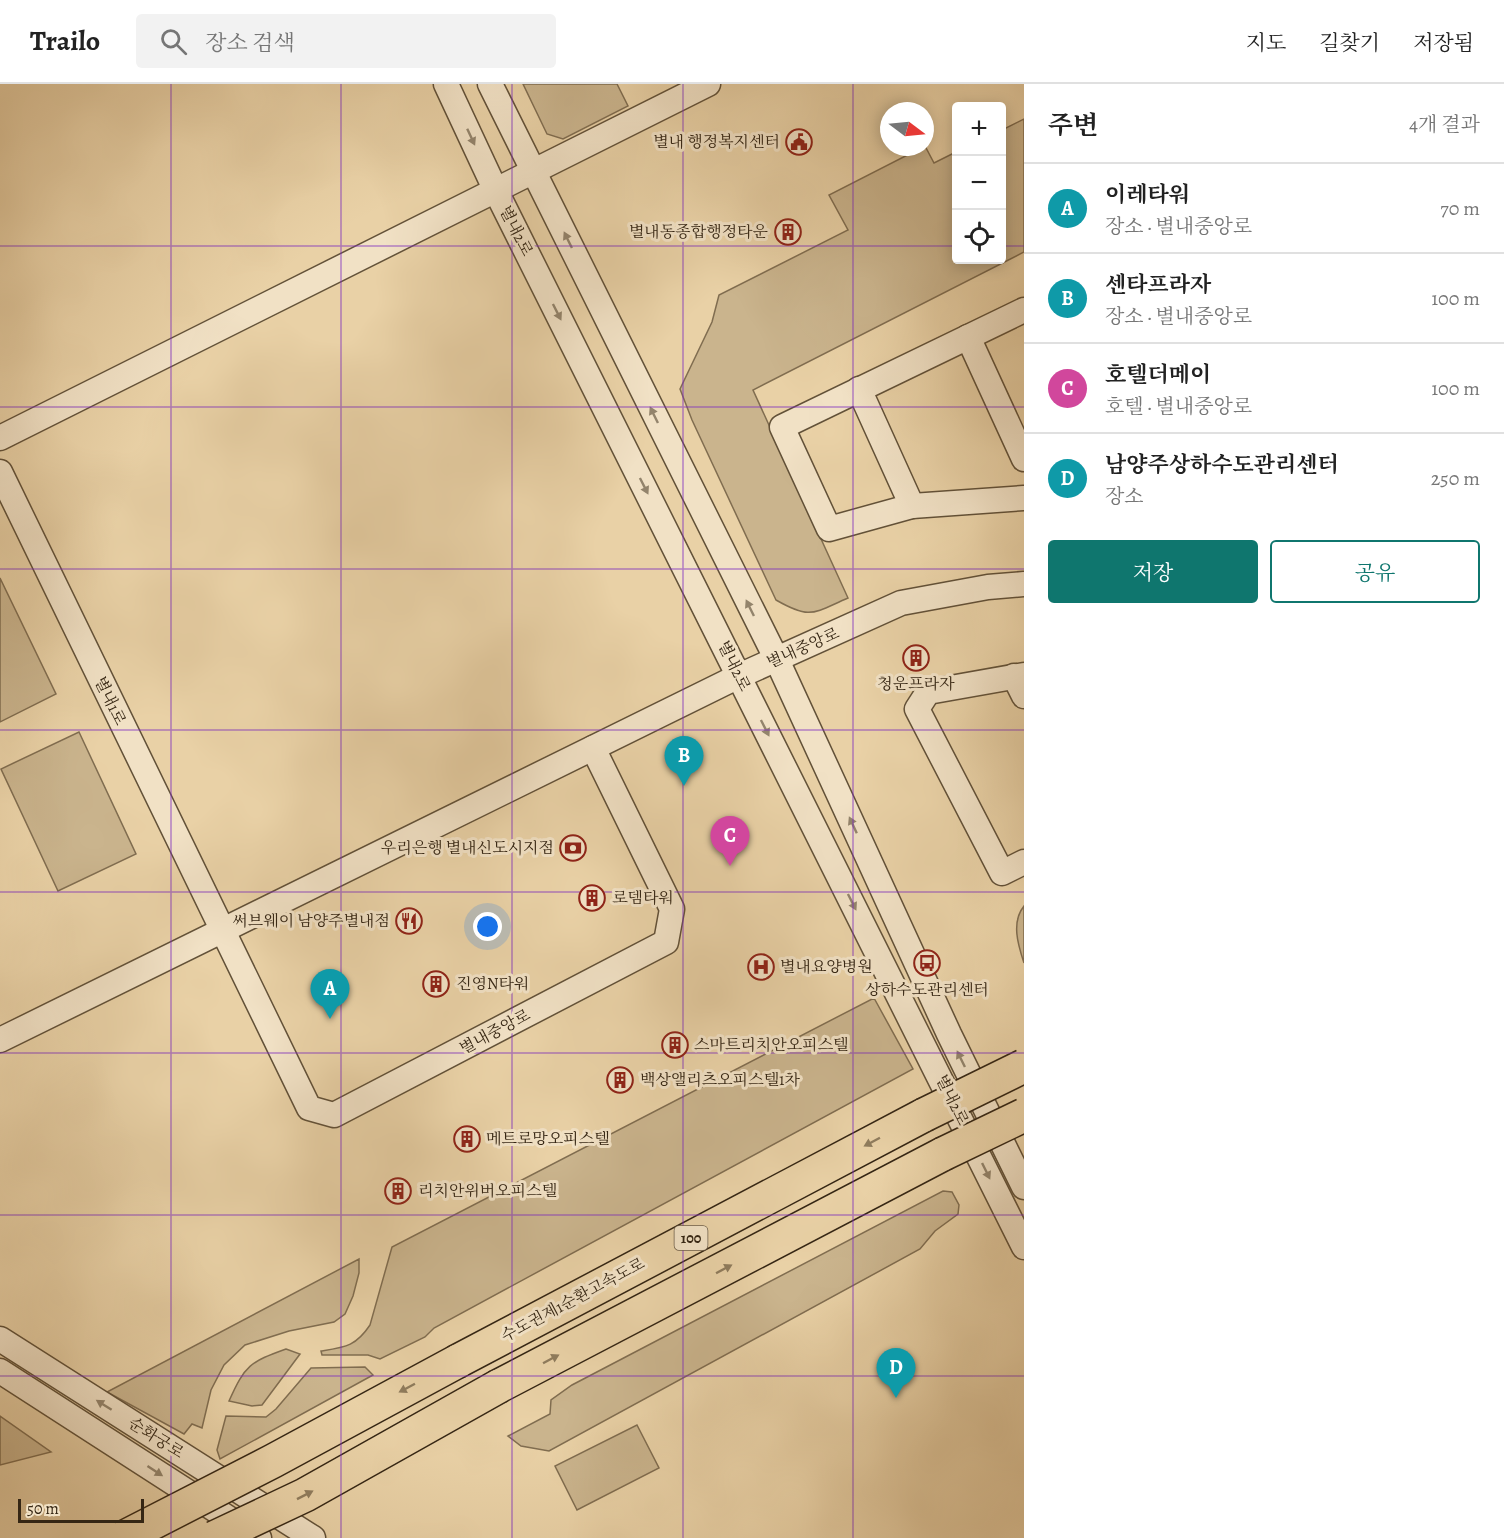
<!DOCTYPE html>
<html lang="ko">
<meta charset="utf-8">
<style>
:root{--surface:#fff;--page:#f2f2f2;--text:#222;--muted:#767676;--line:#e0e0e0;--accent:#0f766e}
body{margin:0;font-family:Alegreya,"Noto Serif KR",serif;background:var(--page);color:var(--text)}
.controls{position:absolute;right:18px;top:18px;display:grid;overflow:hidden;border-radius:6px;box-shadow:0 3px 15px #0003}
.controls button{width:54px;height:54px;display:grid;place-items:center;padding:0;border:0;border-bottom:2px solid var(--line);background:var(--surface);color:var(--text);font:30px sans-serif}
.compass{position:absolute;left:880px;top:18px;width:54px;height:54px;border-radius:50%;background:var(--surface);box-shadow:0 3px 15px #0003;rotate:106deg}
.scale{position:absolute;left:18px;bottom:15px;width:126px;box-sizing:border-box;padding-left:6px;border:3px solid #352614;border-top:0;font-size:16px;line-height:21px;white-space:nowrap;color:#352614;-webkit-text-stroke:4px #f1e1c5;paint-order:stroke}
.you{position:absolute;left:488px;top:843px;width:21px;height:21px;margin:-15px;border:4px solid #fff;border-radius:50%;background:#1a73e8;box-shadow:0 0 0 9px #1a73e833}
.badge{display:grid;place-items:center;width:39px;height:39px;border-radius:50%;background:var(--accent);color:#fff;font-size:20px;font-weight:700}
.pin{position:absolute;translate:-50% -50px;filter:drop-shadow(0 2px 3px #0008)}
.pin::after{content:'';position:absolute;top:32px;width:21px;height:18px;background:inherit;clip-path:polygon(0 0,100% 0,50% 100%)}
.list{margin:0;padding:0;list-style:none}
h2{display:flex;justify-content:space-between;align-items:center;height:78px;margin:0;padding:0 24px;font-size:26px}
h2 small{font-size:20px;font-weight:400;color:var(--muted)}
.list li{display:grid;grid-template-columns:39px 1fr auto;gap:18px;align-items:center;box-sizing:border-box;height:90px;padding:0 24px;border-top:2px solid var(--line)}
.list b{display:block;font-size:22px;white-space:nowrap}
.list p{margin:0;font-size:20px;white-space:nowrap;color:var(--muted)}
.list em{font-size:20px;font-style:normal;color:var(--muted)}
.actions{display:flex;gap:12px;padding:18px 24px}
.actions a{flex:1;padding:14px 0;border:2px solid var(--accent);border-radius:6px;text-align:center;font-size:21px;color:var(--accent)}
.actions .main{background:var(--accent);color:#fff}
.icon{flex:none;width:33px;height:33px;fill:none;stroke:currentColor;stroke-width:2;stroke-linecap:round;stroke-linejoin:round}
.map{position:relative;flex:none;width:1024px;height:1454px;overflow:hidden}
header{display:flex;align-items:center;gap:36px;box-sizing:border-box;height:84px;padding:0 30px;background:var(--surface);border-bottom:2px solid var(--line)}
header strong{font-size:28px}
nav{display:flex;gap:33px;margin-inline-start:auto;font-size:21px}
.search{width:420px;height:54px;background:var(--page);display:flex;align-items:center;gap:15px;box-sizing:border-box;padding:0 21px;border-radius:6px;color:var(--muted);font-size:22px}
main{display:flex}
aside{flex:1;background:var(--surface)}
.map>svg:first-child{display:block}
</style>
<header>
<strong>Trailo</strong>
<div class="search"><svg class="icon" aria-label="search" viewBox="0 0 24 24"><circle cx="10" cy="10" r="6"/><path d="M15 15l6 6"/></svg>장소 검색</div>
<nav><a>지도</a><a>길찾기</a><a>저장됨</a></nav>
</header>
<main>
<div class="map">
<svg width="1024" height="1454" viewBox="0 0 1024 1454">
<rect width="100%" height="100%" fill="#e9d1a6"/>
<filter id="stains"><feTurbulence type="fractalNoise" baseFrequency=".00333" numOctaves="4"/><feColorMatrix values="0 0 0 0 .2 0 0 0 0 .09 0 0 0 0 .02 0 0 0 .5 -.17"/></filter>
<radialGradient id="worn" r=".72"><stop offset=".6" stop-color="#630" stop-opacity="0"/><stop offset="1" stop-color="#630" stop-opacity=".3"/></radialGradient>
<g fill="#cab48d" stroke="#806d50" stroke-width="1.5">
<path d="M523,0H617L628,22L563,55L547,50Z"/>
<path d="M1024,35V168L753,306L848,514C813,529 811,536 776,516L692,336L680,305L712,238L719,211L848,146L829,111L925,62L934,79L956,68V176H1002V46Z"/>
<path d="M0,494L56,610L0,638Z"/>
<path d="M79,648L136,770L58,807L1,685Z"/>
<path d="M1024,822V879C1018,861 1011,838 1024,822Z"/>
<path d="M874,914L913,985L434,1244L425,1253L380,1275L368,1271H322L321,1267C346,1263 356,1262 370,1241L392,1163Z"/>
<path d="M943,1107L952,1108L959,1121L958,1130L935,1147L920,1165L549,1367L521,1362L508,1352L550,1330L551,1316L572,1301Z"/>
<path d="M359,1175V1189L353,1212L345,1230L334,1238L289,1247L245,1261L224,1281L211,1306L202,1344L192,1340L184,1350L107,1308Z"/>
<path d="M286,1265L300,1270L262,1321L252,1322L229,1317C245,1281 250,1278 286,1265Z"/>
<path d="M365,1283L373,1291L220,1375L217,1366L226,1332L266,1333L276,1325L311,1284Z"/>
<path d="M0,1332L51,1368L0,1381Z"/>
<path d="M637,1341L659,1384L577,1426L555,1382Z"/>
</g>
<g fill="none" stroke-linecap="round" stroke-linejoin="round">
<g stroke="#625138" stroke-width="27">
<g id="minor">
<path d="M446,0L495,105L1024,1163"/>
<path d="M490,0L777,576L949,950L1024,1103"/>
<path d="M1024,226L782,343L829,445L912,422L1024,414"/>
<path d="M968,253L1024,375"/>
<path d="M859,305L912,422"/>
<path d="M0,354L708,0"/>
<path d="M0,388L309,1024L334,1031L666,858L672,825L593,664"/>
<path d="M1024,591L928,608L917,625L1002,789L1024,778"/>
<path d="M1014,592L1024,612"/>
<path d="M0,956L739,592L901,519L988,503L1024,500"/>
<path d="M0,1255L313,1454"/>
<path d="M0,1287L259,1454"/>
</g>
</g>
<g stroke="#352614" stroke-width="36">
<g id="highway">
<path d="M458,1277L924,1031"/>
<path d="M499,1302L943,1070"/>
</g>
</g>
<use href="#minor" stroke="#f1e1c5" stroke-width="24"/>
<use href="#highway" stroke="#e9d1a6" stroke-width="33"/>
<g stroke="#352614" stroke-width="36" stroke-linecap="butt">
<g id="highway-bridge">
<path d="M924,1031L1024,982"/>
<path d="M943,1070L1024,1031"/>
<path d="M123,1454L273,1377L458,1277"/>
<path d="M214,1454L305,1411L499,1302"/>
</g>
</g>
<use href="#highway-bridge" stroke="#e9d1a6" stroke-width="33"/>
</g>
<defs><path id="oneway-solid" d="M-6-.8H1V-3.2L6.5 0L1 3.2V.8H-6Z" transform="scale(1.5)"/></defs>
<g fill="#93846c">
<use href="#oneway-solid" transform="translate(471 53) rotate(65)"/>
<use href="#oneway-solid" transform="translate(568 156) rotate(-116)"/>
<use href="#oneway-solid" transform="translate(557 228) rotate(63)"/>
<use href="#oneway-solid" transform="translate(654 331) rotate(-116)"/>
<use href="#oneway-solid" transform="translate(644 402) rotate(63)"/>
<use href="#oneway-solid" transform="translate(750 524) rotate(-116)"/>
<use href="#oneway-solid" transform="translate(765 644) rotate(63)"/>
<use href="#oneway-solid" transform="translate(853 741) rotate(-115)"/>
<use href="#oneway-solid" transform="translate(852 818) rotate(63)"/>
<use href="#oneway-solid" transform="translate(961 975) rotate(-116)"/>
<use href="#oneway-solid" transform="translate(986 1087) rotate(64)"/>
<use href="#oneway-solid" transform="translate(104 1321) rotate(-148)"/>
<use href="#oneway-solid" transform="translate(155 1387) rotate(33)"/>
</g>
<g fill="#8f7c5d">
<use href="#oneway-solid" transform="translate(872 1058) rotate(152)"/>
<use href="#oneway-solid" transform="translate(724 1185) rotate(-28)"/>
<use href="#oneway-solid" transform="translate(551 1275) rotate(-28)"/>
<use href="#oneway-solid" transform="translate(407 1304) rotate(152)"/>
<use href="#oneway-solid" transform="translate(305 1411) rotate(-27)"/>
</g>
<path fill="none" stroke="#7b2cbf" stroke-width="1.5" stroke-opacity="0.55" d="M171,0V1454M341,0V1454M512,0V1454M683,0V1454M853,0V1454M0,162H956M1002,162H1024M0,323H1024M0,485H1024M0,646H1024M0,808H1024M0,969H1024M0,1131H1024M0,1292H1024"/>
<defs>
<g id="civic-ring" transform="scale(1.35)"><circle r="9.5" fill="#f1e1c5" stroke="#8f2418" stroke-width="1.5"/><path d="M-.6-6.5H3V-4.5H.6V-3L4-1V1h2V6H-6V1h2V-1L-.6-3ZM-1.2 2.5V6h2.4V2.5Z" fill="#8f2418"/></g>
<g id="building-ring" transform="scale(1.35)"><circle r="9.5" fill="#f1e1c5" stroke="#8f2418" stroke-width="1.5"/><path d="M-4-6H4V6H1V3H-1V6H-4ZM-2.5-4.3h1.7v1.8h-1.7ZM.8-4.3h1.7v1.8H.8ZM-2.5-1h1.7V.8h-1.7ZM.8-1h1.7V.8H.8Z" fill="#8f2418"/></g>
<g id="bank-ring" transform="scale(1.35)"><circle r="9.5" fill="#f1e1c5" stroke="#8f2418" stroke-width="1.5"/><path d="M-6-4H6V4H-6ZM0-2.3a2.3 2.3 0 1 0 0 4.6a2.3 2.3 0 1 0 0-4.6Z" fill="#8f2418"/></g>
<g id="restaurant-ring" transform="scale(1.35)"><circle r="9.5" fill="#f1e1c5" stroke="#8f2418" stroke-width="1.5"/><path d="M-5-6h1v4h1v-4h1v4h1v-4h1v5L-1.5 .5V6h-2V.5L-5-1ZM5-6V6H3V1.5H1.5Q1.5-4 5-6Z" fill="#8f2418"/></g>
<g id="bus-ring" transform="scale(1.35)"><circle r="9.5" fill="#f1e1c5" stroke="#8f2418" stroke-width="1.5"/><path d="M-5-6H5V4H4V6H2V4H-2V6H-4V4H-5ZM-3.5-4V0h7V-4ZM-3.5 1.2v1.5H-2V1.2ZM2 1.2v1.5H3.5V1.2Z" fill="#8f2418"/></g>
<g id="hospital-ring" transform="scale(1.35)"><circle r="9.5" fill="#f1e1c5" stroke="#8f2418" stroke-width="1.5"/><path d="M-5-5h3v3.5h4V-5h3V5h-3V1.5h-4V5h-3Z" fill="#8f2418"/></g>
</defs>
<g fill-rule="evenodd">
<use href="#civic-ring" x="799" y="58"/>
<use href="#building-ring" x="788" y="148"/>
<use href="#building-ring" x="916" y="574"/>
<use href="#bank-ring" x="573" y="764"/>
<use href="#building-ring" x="592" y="814"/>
<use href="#restaurant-ring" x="409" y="837"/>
<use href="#bus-ring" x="927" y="879"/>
<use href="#hospital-ring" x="761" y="883"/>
<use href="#building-ring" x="436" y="900"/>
<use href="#building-ring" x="675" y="961"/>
<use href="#building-ring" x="620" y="996"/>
<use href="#building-ring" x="467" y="1055"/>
<use href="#building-ring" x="398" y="1107"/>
</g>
<g text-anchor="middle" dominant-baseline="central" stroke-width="6" stroke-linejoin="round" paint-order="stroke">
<rect fill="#f1e1c5" stroke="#6d5e49" stroke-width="1.5" x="674.5" y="1142" width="33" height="24" rx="4.5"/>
<g font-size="15" font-weight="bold" fill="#352614">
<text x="691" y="1154">100</text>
</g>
<g font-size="16" fill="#352614" stroke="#f1e1c5" text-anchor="start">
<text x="780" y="58" text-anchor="end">별내 행정복지센터</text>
<text x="768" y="148" text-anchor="end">별내동종합행정타운</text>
<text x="916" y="600" text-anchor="middle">청운프라자</text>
<text x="554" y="764" text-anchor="end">우리은행 별내신도시지점</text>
<text x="612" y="814">로뎀타워</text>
<text x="390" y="837" text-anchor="end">써브웨이 남양주별내점</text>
<text x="780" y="883">별내요양병원</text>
<text x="456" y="900">진영N타워</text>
<text x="927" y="906" text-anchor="middle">상하수도관리센터</text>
<text x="694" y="961">스마트리치안오피스텔</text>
<text x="640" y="996">백상앨리츠오피스텔1차</text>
<text x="486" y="1055">메트로망오피스텔</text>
<text x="418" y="1107">리치안위버오피스텔</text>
</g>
<g font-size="16" fill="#352614" stroke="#f1e1c5">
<text transform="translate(516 147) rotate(63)">별내2로</text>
<text transform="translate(803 564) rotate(-24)">별내중앙로</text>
<text transform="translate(734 582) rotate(64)">별내2로</text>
<text transform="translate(110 617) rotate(64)">별내1로</text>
<text transform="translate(495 948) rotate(-28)">별내중앙로</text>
<text transform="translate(952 1016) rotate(64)">별내2로</text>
<text transform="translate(573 1216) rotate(-28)">수도권제1순환고속도로</text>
<text transform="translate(156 1354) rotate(32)">순화궁로</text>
</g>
</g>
<rect width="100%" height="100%" filter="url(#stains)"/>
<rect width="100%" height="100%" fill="url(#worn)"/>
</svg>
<div class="controls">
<button>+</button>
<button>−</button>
<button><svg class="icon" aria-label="locate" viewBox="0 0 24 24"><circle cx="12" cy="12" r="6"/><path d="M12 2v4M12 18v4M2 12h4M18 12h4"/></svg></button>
</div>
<svg class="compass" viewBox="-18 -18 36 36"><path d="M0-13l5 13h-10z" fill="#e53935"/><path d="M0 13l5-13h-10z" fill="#767676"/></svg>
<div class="scale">50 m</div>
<div class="you"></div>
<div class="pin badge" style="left:330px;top:935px;background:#0f9aa8">A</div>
<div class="pin badge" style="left:684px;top:702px;background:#0f9aa8">B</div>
<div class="pin badge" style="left:730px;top:782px;background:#d1479c">C</div>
<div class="pin badge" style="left:896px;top:1314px;background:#0f9aa8">D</div>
</div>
<aside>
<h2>주변<small>4개 결과</small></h2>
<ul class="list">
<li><span class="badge" style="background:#0f9aa8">A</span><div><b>이레타워</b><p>장소 · 별내중앙로</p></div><em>70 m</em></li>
<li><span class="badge" style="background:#0f9aa8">B</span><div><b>센타프라자</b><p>장소 · 별내중앙로</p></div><em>100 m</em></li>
<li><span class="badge" style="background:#d1479c">C</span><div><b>호텔더메이</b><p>호텔 · 별내중앙로</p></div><em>100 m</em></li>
<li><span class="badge" style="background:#0f9aa8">D</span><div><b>남양주상하수도관리센터</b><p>장소</p></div><em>250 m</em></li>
</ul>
<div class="actions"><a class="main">저장</a><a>공유</a></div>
</aside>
</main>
